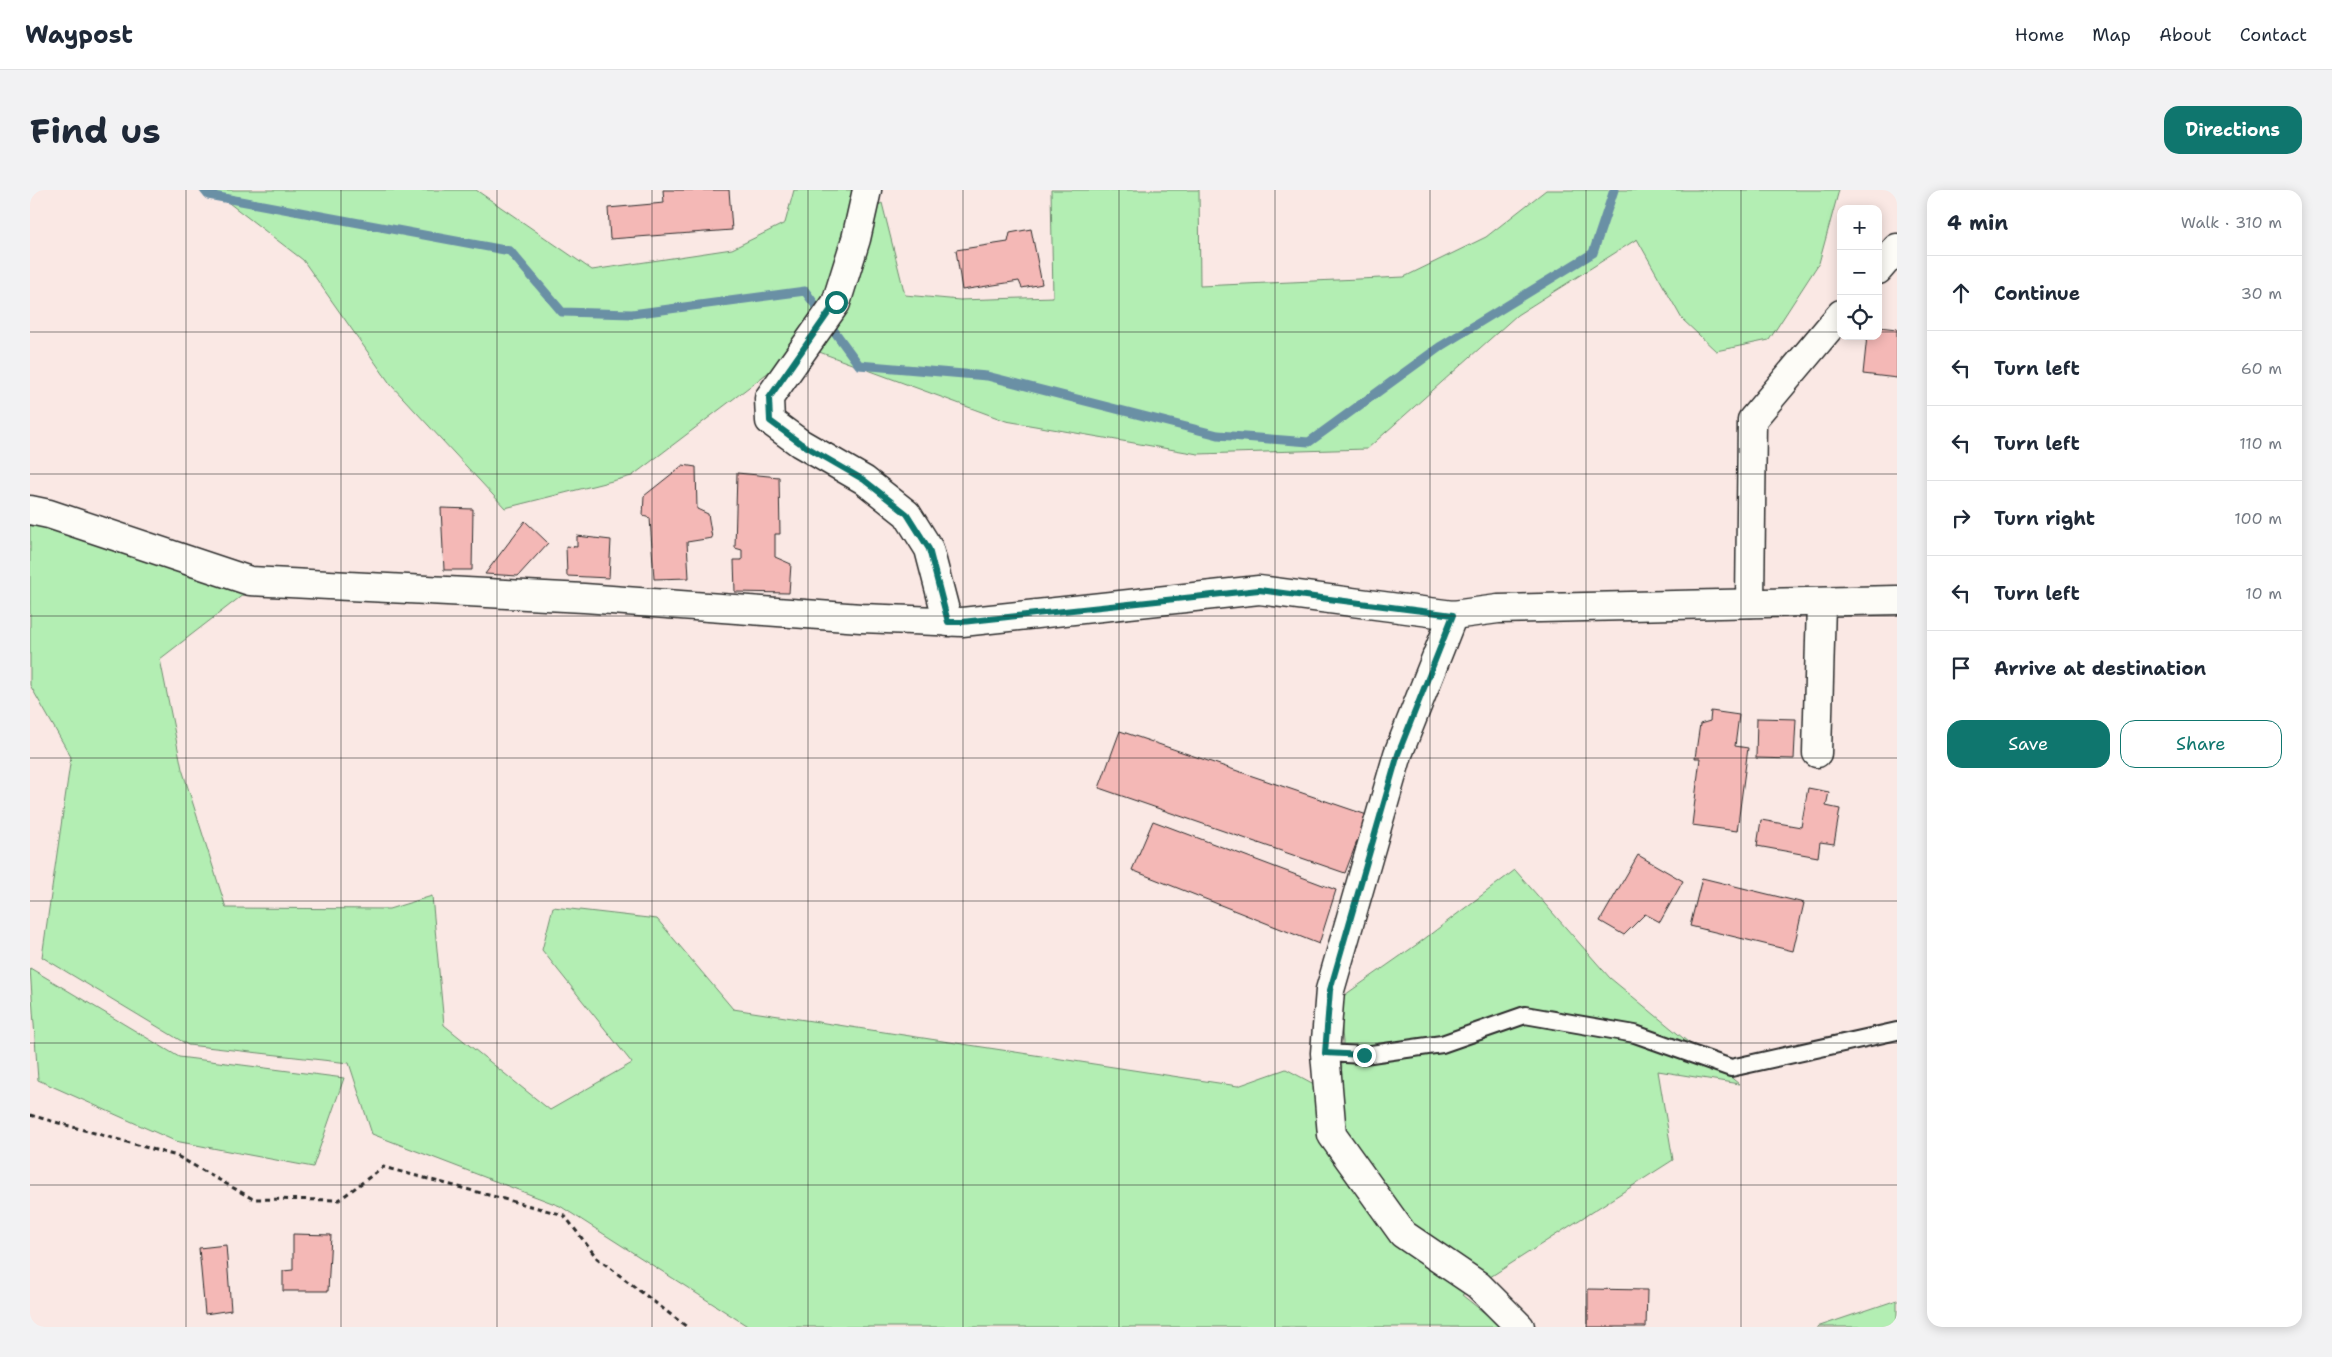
<!DOCTYPE html>
<meta charset="utf-8">
<style>
:root{--surface:#fff;--page:#f2f2f3;--text:#1f2937;--muted:#747a83;--line:#e0e1e3;--accent:#0f766e}
body{margin:0;font-family:"Shantell Sans",sans-serif;background:var(--page);color:var(--text)}
.controls{position:absolute;right:15px;top:15px;display:grid;overflow:hidden;border-radius:10px;box-shadow:0 2px 12px #0003}
.controls button{width:45px;height:45px;display:grid;place-items:center;padding:0;border:0;border-bottom:1px solid var(--line);background:var(--surface);color:var(--text);font:25px sans-serif}
.stop{position:absolute;width:15px;height:15px;margin:-11px;border:4px solid #0f766e;border-radius:50%;background:#fff}
.stop.end{background:#0f766e;border-color:#fff;box-shadow:0 1px 5px #0008}
.list{margin:0;padding:0;list-style:none}
h2{display:flex;justify-content:space-between;align-items:center;height:65px;margin:0;padding:0 20px;font-size:21px}
h2 small{font-size:16px;font-weight:400;color:var(--muted)}
.list li{display:grid;grid-template-columns:32px 1fr auto;gap:15px;align-items:center;box-sizing:border-box;height:75px;padding:0 20px;border-top:1px solid var(--line)}
.list b{display:block;font-size:19px;white-space:nowrap}
.list em{font-size:16px;font-style:normal;color:var(--muted)}
.actions{display:flex;gap:10px;padding:15px 20px}
.actions a{flex:1;padding:11px 0;border:1px solid var(--accent);border-radius:15px;text-align:center;font-size:18px;color:var(--accent)}
.actions .main{background:var(--accent);color:#fff}
.icon{flex:none;width:28px;height:28px;fill:none;stroke:currentColor;stroke-width:2;stroke-linecap:round;stroke-linejoin:round}
.map{position:relative;flex:none;width:1867px;height:1137px;overflow:hidden;border-radius:15px}
header{display:flex;align-items:center;gap:30px;box-sizing:border-box;height:70px;padding:0 25px;background:var(--surface);border-bottom:1px solid var(--line)}
header strong{font-size:24px}
nav{display:flex;gap:28px;margin-inline-start:auto;font-size:18px}
.intro{display:flex;align-items:center;justify-content:space-between;box-sizing:border-box;height:120px;padding:0 30px}
h1{margin:0;font-size:35px}
.button{padding:12px 22px;border-radius:15px;background:var(--accent);color:#fff;font-size:18px;font-weight:700}
main{display:flex;gap:30px;padding:0 30px}
aside{flex:1;background:var(--surface);border-radius:15px;box-shadow:0 2px 12px #0003}
.map>svg:first-child{display:block}
</style>
<header>
<strong>Waypost</strong>
<nav><a>Home</a><a>Map</a><a>About</a><a>Contact</a></nav>
</header>
<div class="intro"><h1>Find us</h1><a class="button">Directions</a></div>
<main>
<div class="map">
<svg width="1867" height="1137" viewBox="0 0 1867 1137">
<rect width="100%" height="100%" fill="#fae8e4"/>
<filter id="ink" filterUnits="userSpaceOnUse"><feTurbulence type="fractalNoise" baseFrequency=".02" numOctaves="2"/><feDisplacementMap in="SourceGraphic" scale="10" xChannelSelector="R" yChannelSelector="G"/><feConvolveMatrix kernelMatrix="1 2 1 2 8 2 1 2 1" color-interpolation-filters="sRGB"/></filter>
<g filter="url(#ink)">
<g fill="#b3eeb3" stroke="#6f8c6f">
<path d="M182,0H446L562,80L702,59L755,33L764,0H842L844,17L852,13L875,105L930,110L1023,107L1021,0H1169L1170,96L1374,87L1456,47L1516,0H1809L1789,73L1739,150L1686,161L1652,129L1607,49L1487,125L1337,259L1168,264L976,231L773,156L602,286L475,318L361,195L273,70Z"/>
<path d="M0,332L218,401L130,469L152,579L196,718L359,719L402,706L414,835L520,920L602,873L512,760L523,717L627,729L703,819L1208,896L1256,879L1310,908L1313,852L1309,809L1389,753L1485,680L1580,788L1709,894L1628,881L1643,970L1432,1105L1472,1137H719L530,1016L342,944L319,873L158,855L12,767L41,567L0,495Z"/>
<path d="M0,778L149,867L314,888L283,977L145,951L8,890Z"/>
<path d="M1867,1110V1137H1787Z"/>
</g>
<g fill="none" stroke-linecap="round" stroke-linejoin="round">
<path stroke="#6b90a5" stroke-width="9" d="M174,0L178,5L480,61L532,122L602,124L775,101L829,175L957,186L1188,245L1279,252L1411,156L1563,63L1584,0"/>
</g>
<g fill="#f4b8b6" stroke="#2b2b2b">
<path d="M633,0H699L702,40L580,49L578,18L634,13Z"/>
<path d="M1001,39L1012,94L992,98L989,91L932,100L926,60L978,52L980,43Z"/>
<path d="M1848,137L1867,139V188L1833,184L1837,146H1848Z"/>
<path d="M653,275L666,277L667,319L678,324L682,348L657,352L659,388L624,389L620,328L613,326L614,306Z"/>
<path d="M707,283L749,287L750,344H745V367L761,374L759,403L705,402L704,370H712V360L705,358Z"/>
<path d="M411,318L443,319L442,380H414Z"/>
<path d="M495,331L518,353L488,386L455,384Z"/>
<path d="M547,346L581,350L579,388L537,386L536,356L547,357Z"/>
<path d="M1681,521L1709,525L1705,556L1718,558L1707,641L1662,635L1670,568H1665L1670,534L1680,531Z"/>
<path d="M1727,528L1766,529L1764,569L1726,568Z"/>
<path d="M1090,541L1337,625L1315,683L1069,598Z"/>
<path d="M1778,598L1799,602L1796,616L1810,619L1804,654L1790,652L1788,667L1727,656L1731,630L1771,637Z"/>
<path d="M1123,631L1306,700L1289,754L1102,680Z"/>
<path d="M1608,665L1653,691L1630,732L1615,724L1594,745L1570,731Z"/>
<path d="M1672,688L1774,713L1763,761L1660,736Z"/>
<path d="M263,1044L301,1045L298,1101H253V1081L263,1080Z"/>
<path d="M196,1055L201,1120L175,1124L169,1058Z"/>
<path d="M1558,1099L1617,1100L1616,1137H1558Z"/>
</g>
<g fill="none" stroke-linecap="round" stroke-linejoin="round">
<g stroke="#2b2b2b" stroke-width="20">
<path id="lane" d="M1295,863L1334,865L1412,854L1495,825L1605,844L1701,878L1867,841"/>
</g>
<g stroke="#2b2b2b" stroke-width="31">
<g id="street">
<path d="M837,0L826,49L806,113L739,208L740,231L770,253L834,290L877,324L899,359L918,432"/>
<path d="M1848,80L1867,58"/>
<path d="M0,320L19,324L220,391L554,408L831,428L932,432L1229,400L1423,425L1468,419L1867,410"/>
<path d="M1720,413L1722,230L1811,124"/>
<path d="M1423,425L1368,564L1300,800L1295,863L1302,945L1373,1044L1448,1095L1490,1137"/>
<path d="M1787,563L1791,413"/>
</g>
</g>
<path stroke="#2b2b2b" stroke-width="3" stroke-dasharray="5 4" stroke-linecap="butt" d="M0,925L147,966L223,1009L309,1010L353,977L534,1025L567,1068L657,1137"/>
<use href="#lane" stroke="#fdfcf7" stroke-width="16"/>
<use href="#street" stroke="#fdfcf7" stroke-width="28"/>
</g>
</g>
<g fill="none" stroke-linecap="round" stroke-linejoin="round" filter="url(#ink)">
<path stroke="#0f766e" stroke-width="6" d="M806,112L739,208L740,231L770,253L834,290L877,324L899,359L918,432H932L1229,400L1423,425L1368,564L1300,800L1295,863L1334,865"/>
</g>
<path fill="none" stroke="#2b2b2b" stroke-width="1" stroke-opacity="0.55" d="M156,0V1137M311,0V1137M467,0V1137M622,0V1137M778,0V1137M933,0V1137M1089,0V1137M1245,0V1137M1400,0V1137M1556,0V1137M1711,0V1137M0,142H1811M1848,142H1867M0,284H1867M0,426H1867M0,568H1867M0,711H1867M0,853H1867M0,995H1867"/>
</svg>
<div class="controls">
<button>+</button>
<button>−</button>
<button><svg class="icon" aria-label="locate" viewBox="0 0 24 24"><circle cx="12" cy="12" r="6"/><path d="M12 2v4M12 18v4M2 12h4M18 12h4"/></svg></button>
</div>
<div class="stop" style="left:806px;top:112px"></div>
<div class="stop end" style="left:1334px;top:865px"></div>
</div>
<aside>
<h2>4 min<small>Walk · 310 m</small></h2>
<ul class="list">
<li><svg class="icon" aria-label="ahead" viewBox="0 0 24 24"><path d="M12 20V5M6 11l6-6 6 6"/></svg><div><b>Continue</b></div><em>30 m</em></li>
<li><svg class="icon" aria-label="left" viewBox="0 0 24 24"><path d="M17 20v-9H6M10 6l-5 5 5 5"/></svg><div><b>Turn left</b></div><em>60 m</em></li>
<li><svg class="icon" aria-label="left" viewBox="0 0 24 24"><path d="M17 20v-9H6M10 6l-5 5 5 5"/></svg><div><b>Turn left</b></div><em>110 m</em></li>
<li><svg class="icon" aria-label="right" viewBox="0 0 24 24"><path d="M7 20v-9h11M14 6l5 5-5 5"/></svg><div><b>Turn right</b></div><em>100 m</em></li>
<li><svg class="icon" aria-label="left" viewBox="0 0 24 24"><path d="M17 20v-9H6M10 6l-5 5 5 5"/></svg><div><b>Turn left</b></div><em>10 m</em></li>
<li><svg class="icon" aria-label="arrive" viewBox="0 0 24 24"><path d="M6 21V4h12l-3 4 3 4H6"/></svg><div><b>Arrive at destination</b></div></li>
</ul>
<div class="actions"><a class="main">Save</a><a>Share</a></div>
</aside>
</main>
